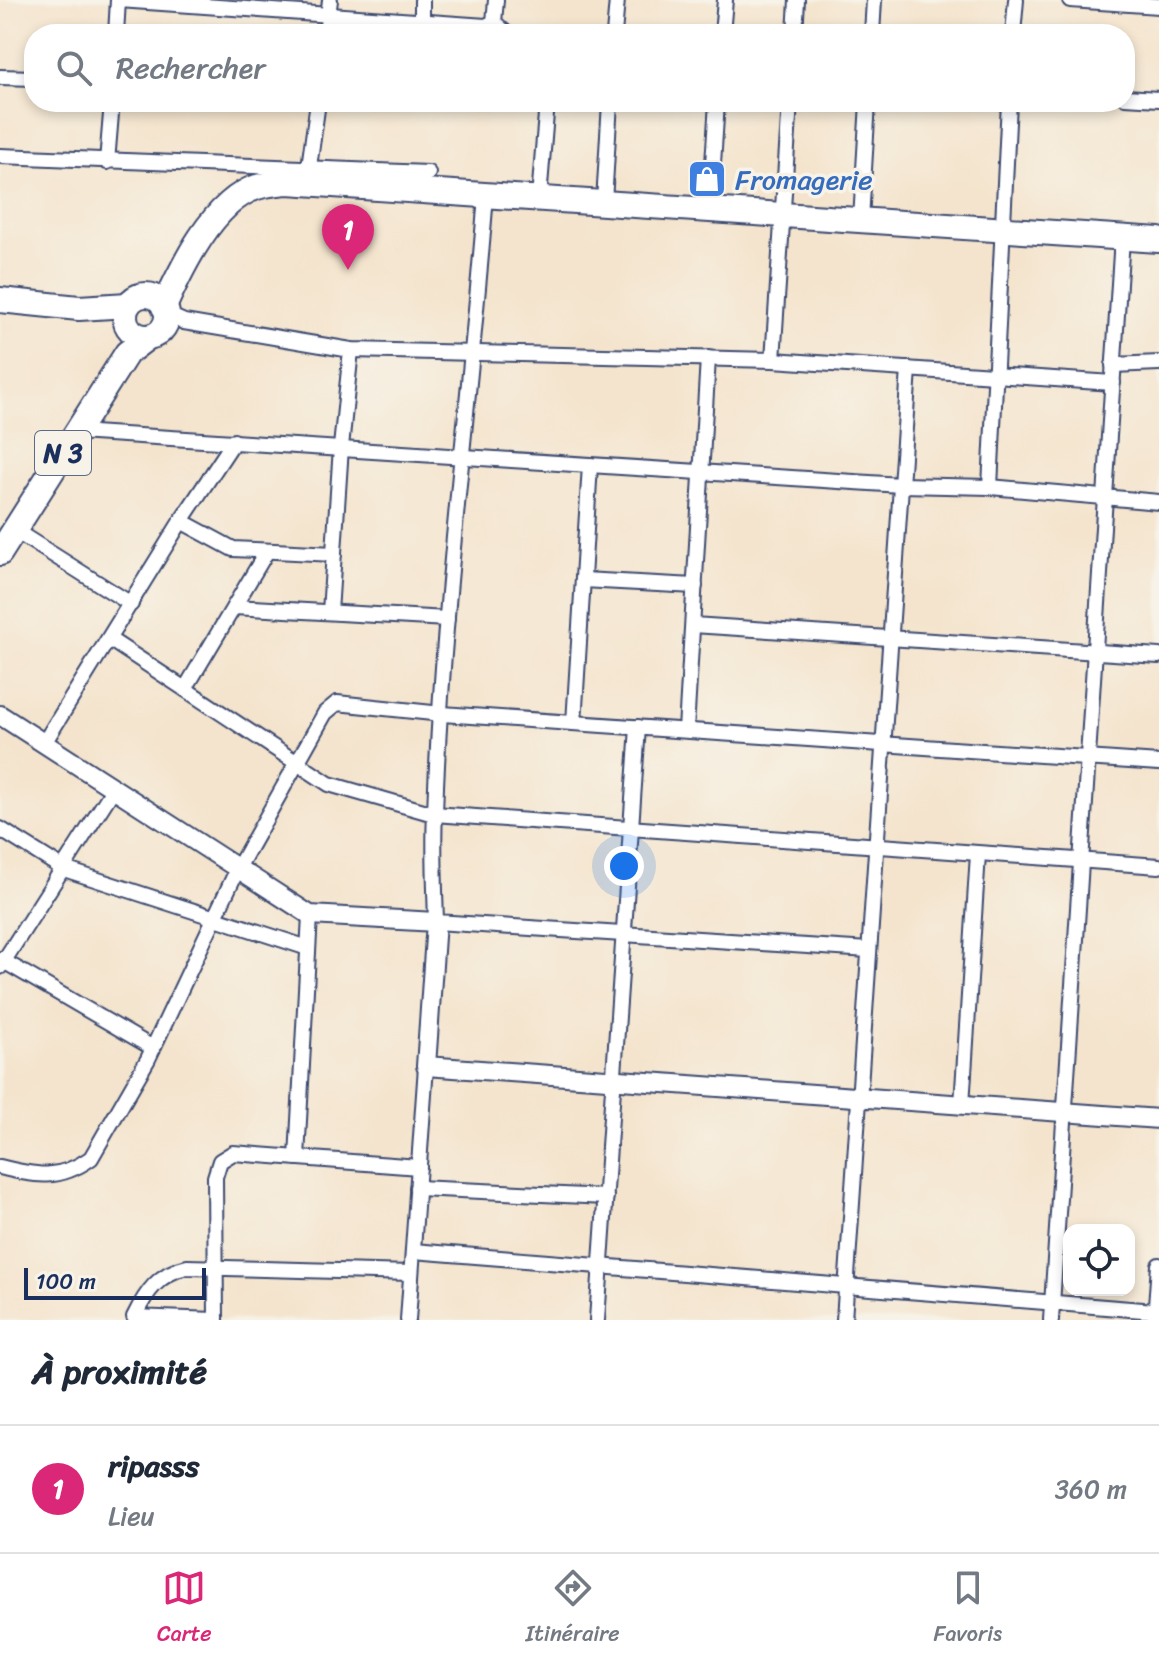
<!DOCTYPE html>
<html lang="fr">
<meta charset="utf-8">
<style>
:root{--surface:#fff;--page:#f2f2f3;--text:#1f2937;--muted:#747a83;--line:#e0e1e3;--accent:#db2777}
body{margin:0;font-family:Sriracha,sans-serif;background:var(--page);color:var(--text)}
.controls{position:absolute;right:24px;bottom:24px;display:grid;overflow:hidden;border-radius:16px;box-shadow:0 4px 12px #0003}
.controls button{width:72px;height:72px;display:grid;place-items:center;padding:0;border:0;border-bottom:2px solid var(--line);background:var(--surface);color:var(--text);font:40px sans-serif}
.scale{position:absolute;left:24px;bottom:20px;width:182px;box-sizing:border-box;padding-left:8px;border:4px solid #1b2f5e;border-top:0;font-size:22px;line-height:28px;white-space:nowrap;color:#1b2f5e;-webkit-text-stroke:6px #f7f3e8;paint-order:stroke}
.you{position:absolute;left:624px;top:866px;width:28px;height:28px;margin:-20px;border:6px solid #fff;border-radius:50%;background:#1a73e8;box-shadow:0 0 0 12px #1a73e833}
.badge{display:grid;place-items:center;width:52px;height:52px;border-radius:50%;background:var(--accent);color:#fff;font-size:26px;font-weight:700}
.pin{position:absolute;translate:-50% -66px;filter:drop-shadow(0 2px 4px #0008)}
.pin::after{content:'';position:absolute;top:42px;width:28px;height:24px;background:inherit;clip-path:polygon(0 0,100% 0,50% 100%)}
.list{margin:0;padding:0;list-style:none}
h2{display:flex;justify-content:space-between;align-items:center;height:104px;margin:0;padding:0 32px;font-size:34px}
h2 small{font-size:26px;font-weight:400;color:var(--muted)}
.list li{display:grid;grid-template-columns:52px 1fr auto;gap:24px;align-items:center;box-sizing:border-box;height:128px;padding:0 32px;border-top:2px solid var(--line)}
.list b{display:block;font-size:30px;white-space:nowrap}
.list p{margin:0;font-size:26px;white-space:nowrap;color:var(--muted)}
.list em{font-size:26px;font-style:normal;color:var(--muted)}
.icon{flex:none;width:44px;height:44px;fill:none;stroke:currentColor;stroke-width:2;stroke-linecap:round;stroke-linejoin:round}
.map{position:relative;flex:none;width:1159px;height:1320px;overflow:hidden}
.search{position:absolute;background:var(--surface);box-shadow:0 4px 12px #0003;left:24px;right:24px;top:24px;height:88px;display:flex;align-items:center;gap:20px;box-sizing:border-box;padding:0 28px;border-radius:32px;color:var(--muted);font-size:30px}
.sheet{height:232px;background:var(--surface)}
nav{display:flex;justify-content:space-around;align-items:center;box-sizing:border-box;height:112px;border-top:2px solid var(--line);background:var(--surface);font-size:22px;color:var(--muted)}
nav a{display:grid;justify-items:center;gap:4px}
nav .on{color:var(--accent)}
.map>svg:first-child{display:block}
</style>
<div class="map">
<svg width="1159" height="1320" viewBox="0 0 1159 1320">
<rect width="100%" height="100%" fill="#f7f3e8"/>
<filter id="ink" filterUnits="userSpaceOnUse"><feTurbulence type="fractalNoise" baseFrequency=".0125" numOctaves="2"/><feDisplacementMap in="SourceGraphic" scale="16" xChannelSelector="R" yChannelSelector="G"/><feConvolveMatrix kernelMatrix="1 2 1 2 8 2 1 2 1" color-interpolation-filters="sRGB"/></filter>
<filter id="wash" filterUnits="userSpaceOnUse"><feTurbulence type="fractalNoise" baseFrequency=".006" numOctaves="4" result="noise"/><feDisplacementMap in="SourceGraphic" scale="32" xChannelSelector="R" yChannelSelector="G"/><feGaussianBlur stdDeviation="1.8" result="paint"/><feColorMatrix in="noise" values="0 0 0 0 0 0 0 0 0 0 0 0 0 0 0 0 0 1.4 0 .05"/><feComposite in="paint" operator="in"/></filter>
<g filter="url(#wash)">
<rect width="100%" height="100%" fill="#f4e4cd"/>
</g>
<g filter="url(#ink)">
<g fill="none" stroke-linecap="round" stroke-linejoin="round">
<g stroke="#3c4a6f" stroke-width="18">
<g id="minor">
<path d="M119,0L486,26L494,22L496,0"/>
<path d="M1070,0L1159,6"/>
<path d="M422,20V0"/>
<path d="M494,22L507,34"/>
<path d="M116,34L118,0"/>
<path d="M326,34L330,0"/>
<path d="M614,34L617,0"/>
<path d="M722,34L725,0"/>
<path d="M795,34L797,0"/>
<path d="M872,34L874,0"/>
<path d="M1013,34L1016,0"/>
<path d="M0,77L34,78"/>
<path d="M1125,97L1159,99"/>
<path d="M0,156L428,173"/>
<path d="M107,162L112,102"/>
<path d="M308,174L318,102"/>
<path d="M486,195C470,401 442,606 435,813C433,849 435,886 436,922L869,950"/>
<path d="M539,198L547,102"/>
<path d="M604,202L610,102"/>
<path d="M710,210L717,102"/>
<path d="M861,220L868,102"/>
<path d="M166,314L184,322L351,350L773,360L1113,383"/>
<path d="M773,360L790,102"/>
<path d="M1113,365L1159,363"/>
<path d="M77,432L901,485L990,487L1159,502"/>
<path d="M990,487L1009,102"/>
<path d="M181,521L233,549L334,554"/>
<path d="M14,530L131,604"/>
<path d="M583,580L695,586"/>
<path d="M234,607L447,619"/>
<path d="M330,612L341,447L351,350"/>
<path d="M693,625L1159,656"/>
<path d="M109,639L329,784L434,814L1159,866"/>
<path d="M185,689L267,551"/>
<path d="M574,723L590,465"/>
<path d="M686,730L708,358"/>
<path d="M44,743L181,521L234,441"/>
<path d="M0,829L64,869L308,948"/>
<path d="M0,959L153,1048"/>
<path d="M0,967L114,788"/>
<path d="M962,1105L978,854"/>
<path d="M297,1158L310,915"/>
<path d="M0,1167C36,1176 59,1181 91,1158L148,1059L238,868L325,713L337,703L442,714L1159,763"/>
<path d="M417,1188L606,1197"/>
<path d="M413,1251L1155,1311"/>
<path d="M215,1320L134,1317C146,1292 159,1273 187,1267L411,1273"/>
<path d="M216,1320L215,1177L220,1161L233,1153L419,1167"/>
<path d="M408,1320L426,1066"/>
<path d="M597,1320L638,727"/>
<path d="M844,1320L909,369"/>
<path d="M1051,1320L1122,238"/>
<path d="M1155,1320L1159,1265"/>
</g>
</g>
<g stroke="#3c4a6f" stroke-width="22">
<path id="tertiary" d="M0,715L310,915L436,922L426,1066L1159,1119"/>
</g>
<g stroke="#3c4a6f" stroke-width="28">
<g id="primary">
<circle cx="146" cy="316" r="21"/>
<path d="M0,300L79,308L128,305"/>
<path d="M164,307C182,267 213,201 257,187C267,184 278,183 288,182L1159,240"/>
<path d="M0,553L127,353L148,337"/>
</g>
</g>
<use href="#minor" stroke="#fff" stroke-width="14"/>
<use href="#tertiary" stroke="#fff" stroke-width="18"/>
<use href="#primary" stroke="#fff" stroke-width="24"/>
</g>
</g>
<defs>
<g id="shop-square" transform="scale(2)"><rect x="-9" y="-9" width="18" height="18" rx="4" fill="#3f7fe0" stroke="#f7f3e8"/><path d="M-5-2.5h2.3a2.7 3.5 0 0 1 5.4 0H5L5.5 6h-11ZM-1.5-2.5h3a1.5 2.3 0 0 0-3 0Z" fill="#fff"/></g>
</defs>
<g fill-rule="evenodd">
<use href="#shop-square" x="707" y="179"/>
</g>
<g text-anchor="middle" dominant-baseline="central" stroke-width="7" stroke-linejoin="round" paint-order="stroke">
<rect fill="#f7f3e8" stroke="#5d6a87" stroke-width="2" x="35" y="431" width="56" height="44" rx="6"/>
<g font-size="26" font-weight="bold" fill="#1b2f5e">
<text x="63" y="453">N 3</text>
</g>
<g font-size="28" fill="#366cbe" stroke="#f7f3e8" text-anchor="start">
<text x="735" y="179">Fromagerie</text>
</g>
</g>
</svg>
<div class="controls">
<button><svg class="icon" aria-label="locate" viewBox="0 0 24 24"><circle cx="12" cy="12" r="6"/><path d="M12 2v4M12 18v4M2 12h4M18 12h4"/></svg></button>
</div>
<div class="scale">100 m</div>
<div class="you"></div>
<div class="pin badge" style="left:348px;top:270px">1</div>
<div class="search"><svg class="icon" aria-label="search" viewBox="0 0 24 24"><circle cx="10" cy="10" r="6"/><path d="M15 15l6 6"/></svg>Rechercher</div>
</div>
<section class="sheet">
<h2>À proximité<small></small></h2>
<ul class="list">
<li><span class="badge">1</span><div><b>ripasss</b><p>Lieu</p></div><em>360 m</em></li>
</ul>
</section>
<nav>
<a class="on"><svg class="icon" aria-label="map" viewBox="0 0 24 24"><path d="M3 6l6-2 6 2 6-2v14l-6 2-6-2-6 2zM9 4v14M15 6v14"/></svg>Carte</a>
<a><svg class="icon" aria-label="directions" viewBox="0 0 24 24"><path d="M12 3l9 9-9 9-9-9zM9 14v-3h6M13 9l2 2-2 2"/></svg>Itinéraire</a>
<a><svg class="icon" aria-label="saved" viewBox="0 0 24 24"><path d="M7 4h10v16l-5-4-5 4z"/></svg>Favoris</a>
</nav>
